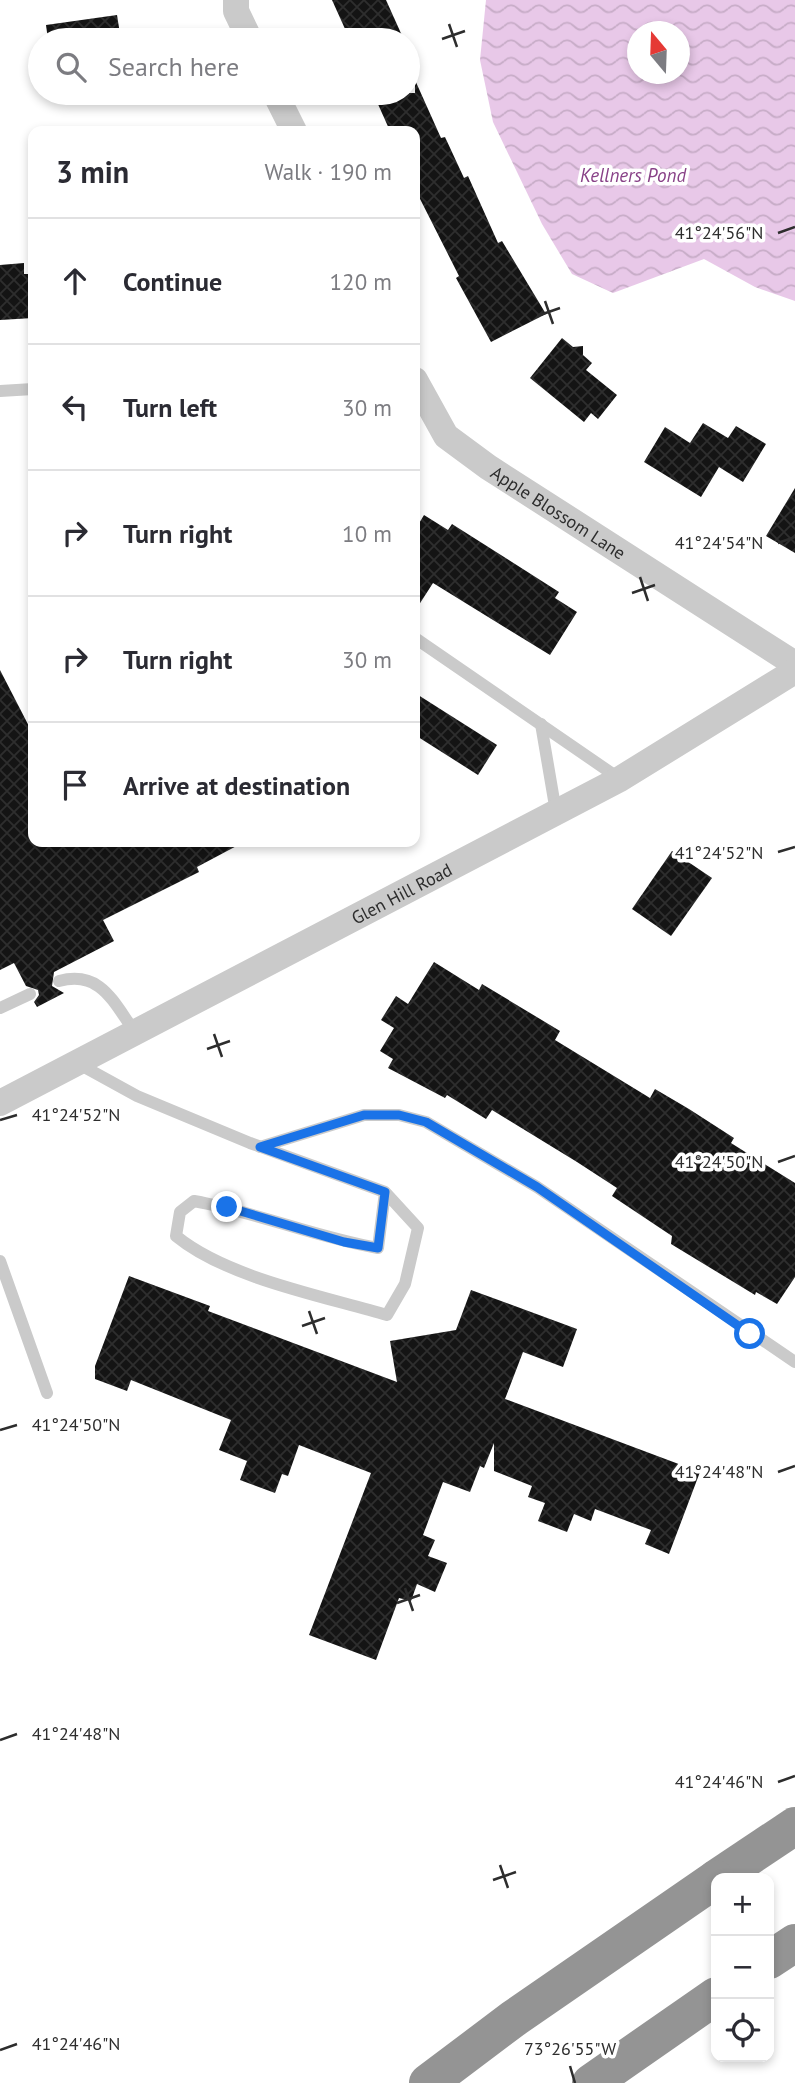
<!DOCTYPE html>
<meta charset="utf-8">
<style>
:root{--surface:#fff;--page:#f7f7f7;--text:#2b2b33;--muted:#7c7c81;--line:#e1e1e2}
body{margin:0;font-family:"PT Sans",sans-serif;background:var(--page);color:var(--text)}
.controls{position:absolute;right:21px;bottom:21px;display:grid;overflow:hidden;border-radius:14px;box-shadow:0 4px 10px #0003}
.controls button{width:63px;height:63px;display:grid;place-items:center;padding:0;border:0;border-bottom:2px solid var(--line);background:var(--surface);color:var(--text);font:35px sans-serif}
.compass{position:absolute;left:627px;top:21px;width:63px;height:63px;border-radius:50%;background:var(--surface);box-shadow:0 4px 10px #0003;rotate:341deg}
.stop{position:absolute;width:21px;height:21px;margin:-16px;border:5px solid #1a73e8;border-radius:50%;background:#fff}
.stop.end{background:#1a73e8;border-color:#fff;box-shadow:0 2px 7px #0008}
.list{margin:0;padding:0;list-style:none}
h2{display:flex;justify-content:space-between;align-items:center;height:91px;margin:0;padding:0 28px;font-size:30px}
h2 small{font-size:23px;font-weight:400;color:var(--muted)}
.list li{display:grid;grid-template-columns:46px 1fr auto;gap:21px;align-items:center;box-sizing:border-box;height:126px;padding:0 28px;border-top:2px solid var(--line)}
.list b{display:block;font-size:26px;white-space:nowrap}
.list em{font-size:23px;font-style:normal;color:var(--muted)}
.icon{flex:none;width:38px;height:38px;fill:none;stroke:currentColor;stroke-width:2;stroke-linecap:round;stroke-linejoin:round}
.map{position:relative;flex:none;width:795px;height:2083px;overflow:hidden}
.search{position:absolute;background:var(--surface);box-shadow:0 4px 10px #0003;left:28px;top:28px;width:392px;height:77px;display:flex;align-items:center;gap:18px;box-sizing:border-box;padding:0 24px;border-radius:38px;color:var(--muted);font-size:26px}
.panel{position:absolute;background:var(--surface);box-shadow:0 4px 10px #0003;left:28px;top:126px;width:392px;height:721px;border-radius:14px}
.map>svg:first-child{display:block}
</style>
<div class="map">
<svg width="795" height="2083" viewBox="0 0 795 2083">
<defs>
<pattern id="water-waves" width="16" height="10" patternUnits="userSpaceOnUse" patternTransform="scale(1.75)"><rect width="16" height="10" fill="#e8c8e8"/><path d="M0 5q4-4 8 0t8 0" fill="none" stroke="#c7acc7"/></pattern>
<pattern id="building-cross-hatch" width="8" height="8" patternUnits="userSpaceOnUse" patternTransform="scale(1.75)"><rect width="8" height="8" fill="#141414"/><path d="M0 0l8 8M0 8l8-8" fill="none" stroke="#2e2e2e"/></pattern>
</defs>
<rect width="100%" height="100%" fill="#fff"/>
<path fill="url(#water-waves)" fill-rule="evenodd" d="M486,0H795V301L755,287L704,259L613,293L572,274L542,224L493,122L480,60ZM638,32H680V74H638Z"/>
<g fill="url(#building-cross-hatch)">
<path d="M332,0H386L404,40H350Z"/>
<path d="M117,15L121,40H48L46,25Z"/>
<path d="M415,80L441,138L445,137L464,178L468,176L498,243L502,241L546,314L491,342L456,278L459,276L415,189V131H390L373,93H415Z"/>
<path d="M24,263V274H33V318L0,320V265Z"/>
<path d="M562,338L573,347L583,346V355L592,363L586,370L617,395L598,419L591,413L584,422L530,378Z"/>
<path d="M703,423L728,438L736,426L766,444L743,482L719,467L701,497L644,462L665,427L690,443Z"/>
<path d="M795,488V553L766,536Z"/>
<path d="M424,515L448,530L452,524L559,592L555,598L577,612L550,655L433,583L415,611V530Z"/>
<path d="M0,670L33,734V842H244L197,867L199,872L103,920L114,941L54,972L52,986L64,993L37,1007L34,1002L39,995L38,990L26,986L14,963L0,970Z"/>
<path d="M415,693L497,745L478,775L415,735Z"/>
<path d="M672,851L712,878L671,936L632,909Z"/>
<path d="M434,962L479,990L482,984L560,1031L555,1040L650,1098L655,1089L689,1109L734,1138L731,1143L795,1183V1277L777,1304L756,1292L755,1295L671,1244L672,1236L612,1196L617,1188L577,1162L492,1110L486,1119L447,1095L445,1098L388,1068L393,1059L380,1051L394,1028L381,1020L396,996L408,1004Z"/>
<path d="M129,1276L210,1306L208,1311L397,1382L390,1341L456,1330L471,1290L577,1329L563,1367L523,1352L505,1399L700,1472L669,1554L645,1544L651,1530L595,1509L591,1521L574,1514L567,1532L538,1521L545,1503L528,1497L532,1486L494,1471V1443L484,1468L480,1466L470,1492L443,1482L423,1535L435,1540L428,1556L447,1563L435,1592L417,1584L411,1601L399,1598L376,1660L309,1635L371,1473L299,1445L288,1476L282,1474L275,1493L240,1480L247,1461L219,1450L231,1420L131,1380L127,1391L95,1379V1366Z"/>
</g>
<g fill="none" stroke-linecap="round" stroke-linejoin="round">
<g stroke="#cacaca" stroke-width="12">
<path d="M0,391L33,389"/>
<path d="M415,638L620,779"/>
<path d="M541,724L556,812"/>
<path d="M59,981C101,970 113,1002 135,1032"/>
<path d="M0,1008L30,994"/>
<path d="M77,1063L137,1096L250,1143L385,1192L418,1228L405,1284L387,1315C323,1296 227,1278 176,1236L180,1212L194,1201C256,1212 315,1237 378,1248L385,1192"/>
<path d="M260,1147L364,1115H399L426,1122L537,1187L795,1362"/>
<path d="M0,1261L47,1393"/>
</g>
<g stroke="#cacaca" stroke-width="26">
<path d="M236,0V11L250,40"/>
<path d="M275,93L294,131"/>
<path id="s1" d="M415,380L446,436L488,467L795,664"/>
<path id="s2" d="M0,1103L620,779L795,671"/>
</g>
<g stroke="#949494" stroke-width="38">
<path d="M717,1878L795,1826"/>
<path d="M769,1960L795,1943"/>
<path d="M428,2083L513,2019L716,1879"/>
<path d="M591,2083L716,1996"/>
</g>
</g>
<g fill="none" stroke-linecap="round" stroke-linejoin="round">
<path stroke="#1a73e8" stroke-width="9" d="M227,1207L344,1242L378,1248L385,1192L260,1147L364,1115H399L426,1122L537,1187L750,1334"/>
</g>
<path fill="none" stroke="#2d2d2d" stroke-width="2.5" d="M449,24L457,47M442,39L465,31M778,233L795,227M545,301L553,324M537,316L560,308M778,543L795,537M640,577L648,601M632,593L655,585M778,852L795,847M214,1034L222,1057M207,1049L230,1041M0,1120L17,1115M778,1162L795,1156M309,1311L317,1334M302,1326L325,1318M0,1430L17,1425M778,1472L795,1466M405,1588L413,1611M397,1603L420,1595M0,1740L17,1734M778,1782L795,1776M500,1865L508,1888M493,1880L516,1872M0,2050L17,2044M570,2066L575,2083"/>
<g text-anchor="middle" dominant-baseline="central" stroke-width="7" stroke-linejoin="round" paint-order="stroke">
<g font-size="18" fill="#2d2d2d" stroke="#fff">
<text stroke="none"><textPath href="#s1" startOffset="200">Apple Blossom Lane</textPath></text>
<text stroke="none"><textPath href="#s2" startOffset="453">Glen Hill Road</textPath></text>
</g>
<g font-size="19" font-style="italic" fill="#884187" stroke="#fff">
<text x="633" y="175">Kellners Pond</text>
</g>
</g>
<g font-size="18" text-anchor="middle" fill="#2d2d2d" stroke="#fff" stroke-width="7" stroke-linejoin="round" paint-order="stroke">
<text x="719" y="239">41°24'56"N</text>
<text x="719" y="549">41°24'54"N</text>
<text x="719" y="859">41°24'52"N</text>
<text x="76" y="1121">41°24'52"N</text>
<text x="719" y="1168">41°24'50"N</text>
<text x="76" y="1431">41°24'50"N</text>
<text x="719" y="1478">41°24'48"N</text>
<text x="76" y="1740">41°24'48"N</text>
<text x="719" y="1788">41°24'46"N</text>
<text x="76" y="2050">41°24'46"N</text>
<text x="570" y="2055">73°26'55"W</text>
</g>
</svg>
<div class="controls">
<button>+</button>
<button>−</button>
<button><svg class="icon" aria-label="locate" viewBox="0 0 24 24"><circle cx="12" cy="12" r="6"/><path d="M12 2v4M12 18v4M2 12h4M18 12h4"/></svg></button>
</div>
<svg class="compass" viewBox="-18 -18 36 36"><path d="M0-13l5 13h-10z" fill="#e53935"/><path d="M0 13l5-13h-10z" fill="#7c7c81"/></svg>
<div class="stop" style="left:750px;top:1334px"></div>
<div class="stop end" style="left:227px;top:1207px"></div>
<div class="search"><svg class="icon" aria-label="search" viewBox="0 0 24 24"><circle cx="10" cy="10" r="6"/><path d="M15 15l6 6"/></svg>Search here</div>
<section class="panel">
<h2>3 min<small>Walk · 190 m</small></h2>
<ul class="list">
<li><svg class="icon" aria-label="ahead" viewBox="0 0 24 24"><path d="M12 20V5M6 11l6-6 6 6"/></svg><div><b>Continue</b></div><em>120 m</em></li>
<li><svg class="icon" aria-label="left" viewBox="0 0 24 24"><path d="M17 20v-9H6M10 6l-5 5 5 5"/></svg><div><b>Turn left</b></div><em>30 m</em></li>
<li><svg class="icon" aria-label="right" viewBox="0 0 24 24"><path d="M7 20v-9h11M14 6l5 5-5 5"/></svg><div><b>Turn right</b></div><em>10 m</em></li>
<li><svg class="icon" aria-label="right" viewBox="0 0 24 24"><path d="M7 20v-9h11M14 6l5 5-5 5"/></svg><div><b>Turn right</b></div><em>30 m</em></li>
<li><svg class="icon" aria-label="arrive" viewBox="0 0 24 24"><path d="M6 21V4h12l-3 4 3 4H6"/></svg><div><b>Arrive at destination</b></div></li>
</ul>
</section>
</div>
